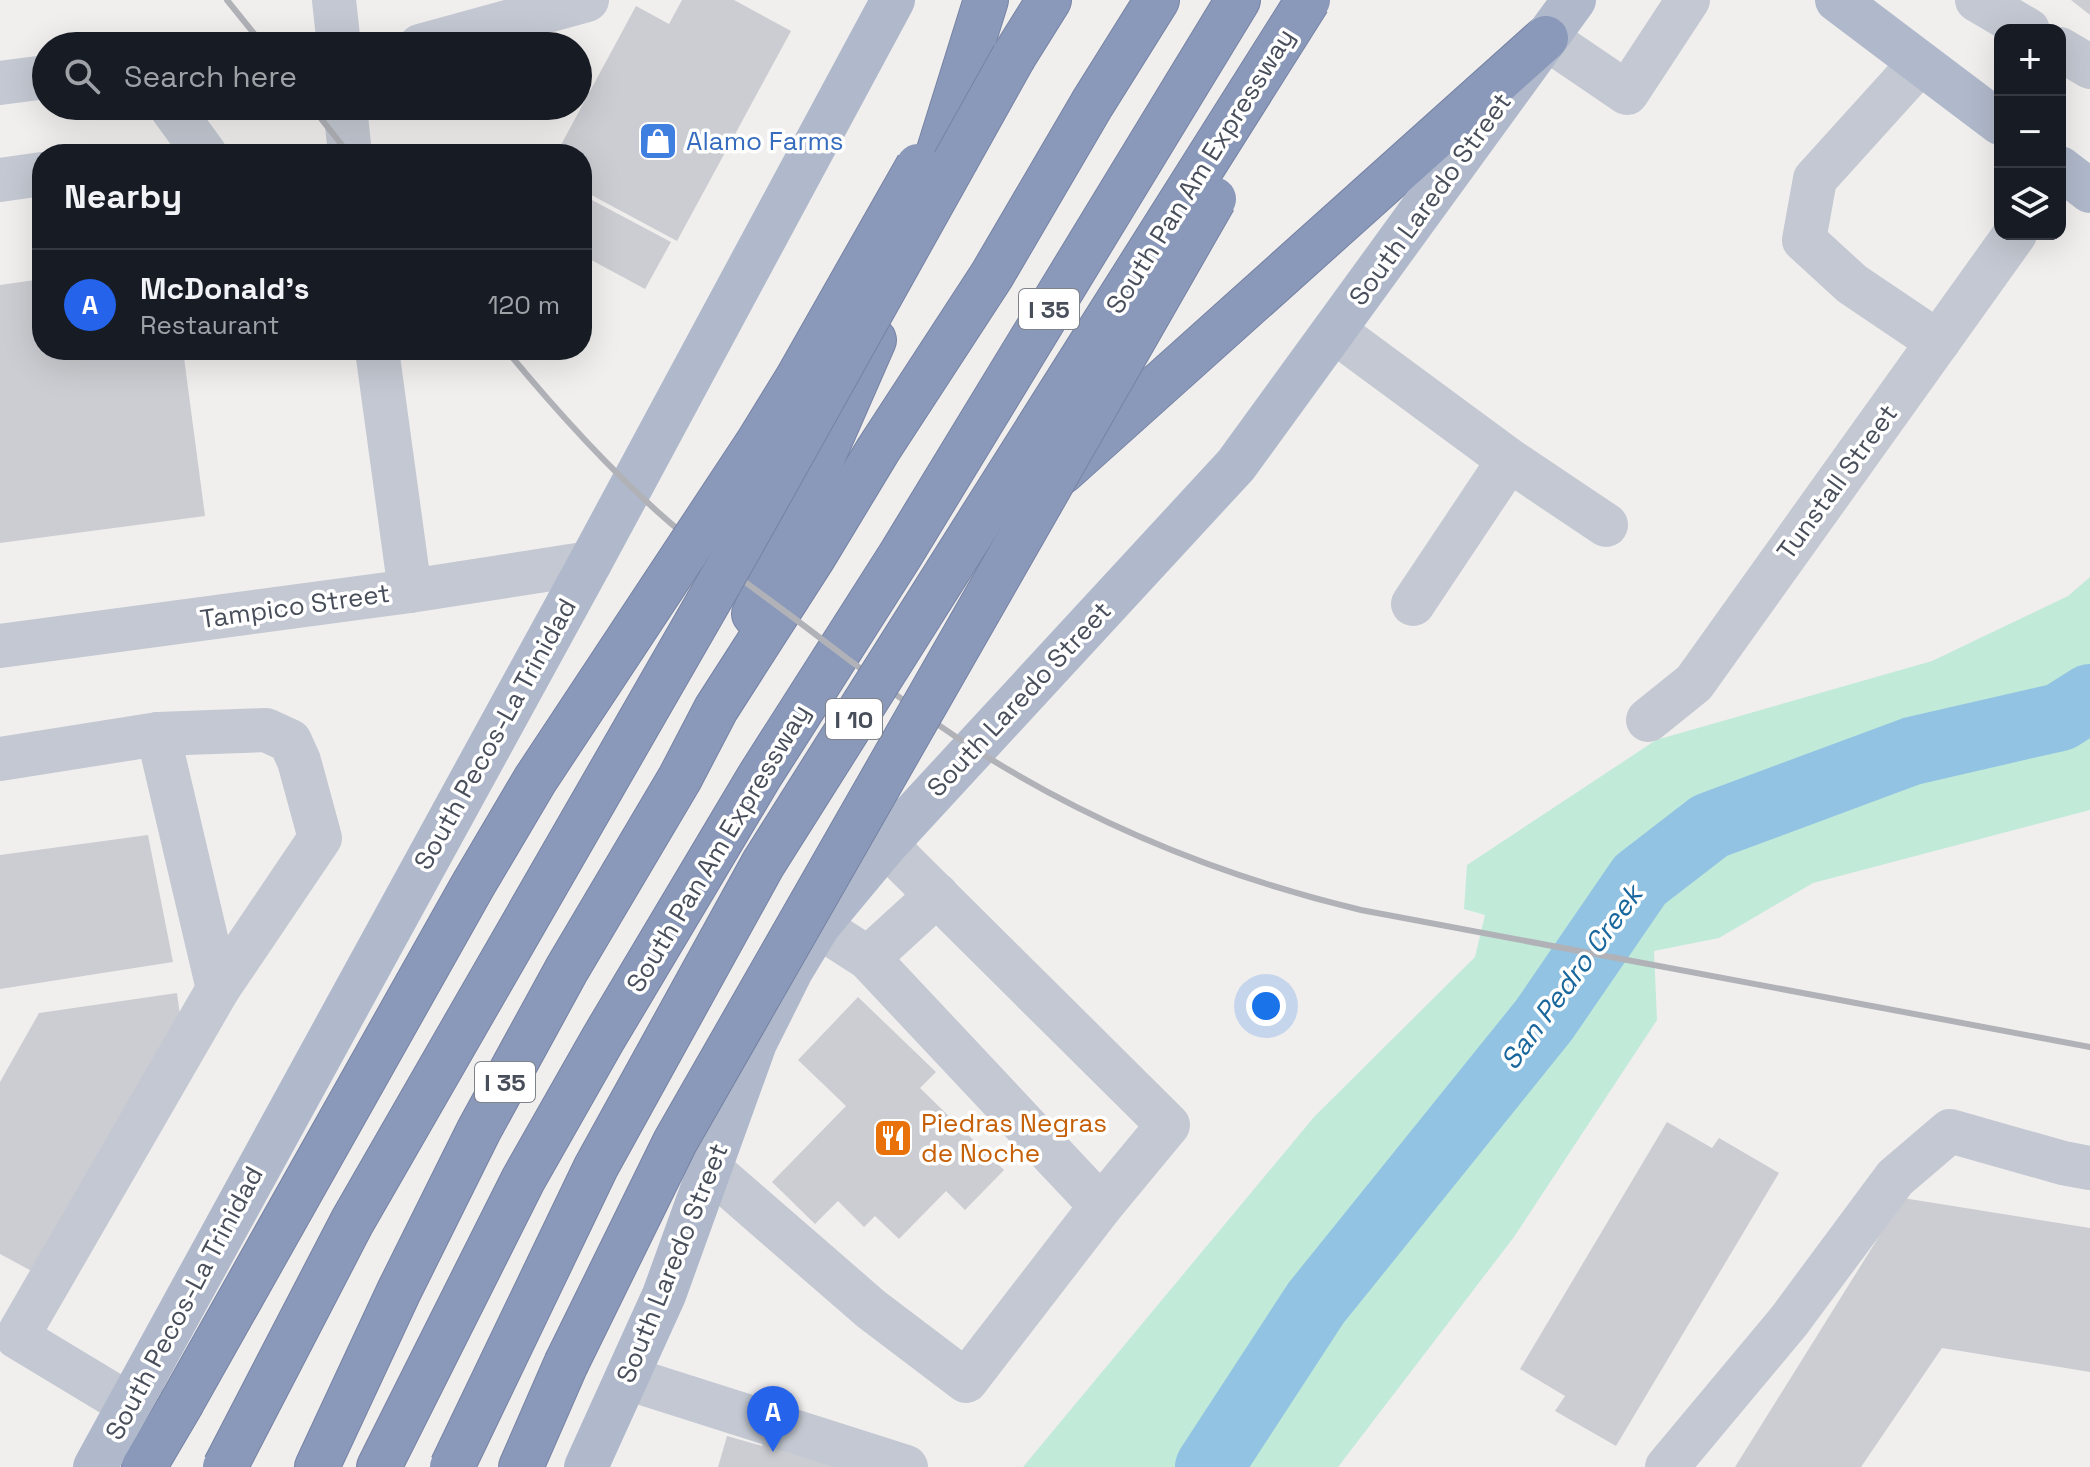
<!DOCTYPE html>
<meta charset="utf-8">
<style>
:root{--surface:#171b24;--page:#20242c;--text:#f1f3f6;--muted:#9ea1a6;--line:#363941;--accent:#2563eb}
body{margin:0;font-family:"Space Grotesk",sans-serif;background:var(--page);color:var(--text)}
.controls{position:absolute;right:24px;top:24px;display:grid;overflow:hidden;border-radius:16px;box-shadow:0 8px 32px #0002}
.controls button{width:72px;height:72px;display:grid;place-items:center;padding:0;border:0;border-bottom:2px solid var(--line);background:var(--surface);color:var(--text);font:40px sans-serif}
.you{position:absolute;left:1266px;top:1006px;width:28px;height:28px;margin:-20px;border:6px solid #fff;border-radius:50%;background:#1a73e8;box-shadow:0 0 0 12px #1a73e833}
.badge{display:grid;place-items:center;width:52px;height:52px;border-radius:50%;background:var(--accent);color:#fff;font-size:26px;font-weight:700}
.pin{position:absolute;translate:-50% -66px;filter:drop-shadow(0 2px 4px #0008)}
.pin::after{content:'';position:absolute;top:42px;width:28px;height:24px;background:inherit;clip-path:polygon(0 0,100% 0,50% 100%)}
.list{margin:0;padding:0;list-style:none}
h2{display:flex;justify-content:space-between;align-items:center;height:104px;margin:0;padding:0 32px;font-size:34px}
h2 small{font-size:26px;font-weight:400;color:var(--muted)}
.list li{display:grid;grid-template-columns:52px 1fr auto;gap:24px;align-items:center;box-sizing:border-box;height:112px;padding:0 32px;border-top:2px solid var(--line)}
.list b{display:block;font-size:30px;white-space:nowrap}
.list p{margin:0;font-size:26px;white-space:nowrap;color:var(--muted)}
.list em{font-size:26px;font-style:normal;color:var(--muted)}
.icon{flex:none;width:44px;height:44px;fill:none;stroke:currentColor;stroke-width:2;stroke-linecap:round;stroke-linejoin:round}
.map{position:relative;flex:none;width:2090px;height:1467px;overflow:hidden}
.search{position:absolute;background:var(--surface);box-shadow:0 8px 32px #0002;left:32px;top:32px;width:560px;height:88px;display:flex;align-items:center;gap:20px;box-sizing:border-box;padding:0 28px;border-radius:44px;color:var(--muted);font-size:30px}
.panel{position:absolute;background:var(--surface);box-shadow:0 8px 32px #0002;left:32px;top:144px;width:560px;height:216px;border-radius:32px}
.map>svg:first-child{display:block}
</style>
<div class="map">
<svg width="2090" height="1467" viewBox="0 0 2090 1467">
<rect width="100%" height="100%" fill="#f1efee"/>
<path fill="#c1ead9" d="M2090,577V810L1813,883L1719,938L1654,951L1657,1020L1514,1237L1338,1467H1023L1314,1117L1475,957L1485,915L1464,909L1467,865L1656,740L1932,661L2068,596Z"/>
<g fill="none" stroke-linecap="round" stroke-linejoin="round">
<path stroke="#92c3e3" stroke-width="68" d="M1209,1467L1316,1303L1544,1020L1640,880L1710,826L1912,751L2060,717L2090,698"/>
</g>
<g fill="#cccdd2">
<path d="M682,0H734L791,31L677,241L582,190V154H556L636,6L669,24Z"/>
<path d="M2071,0H2090V15Z"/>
<path d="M590,199L671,242L645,289L582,255V214Z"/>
<path d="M42,279V350H183L205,516L0,543V285Z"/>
<path d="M148,835L173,962L0,989V855Z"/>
<path d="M177,993L181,1022L39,1275L0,1254V1082L39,1013Z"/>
<path d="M858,997L936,1072L920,1088L1004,1170L965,1210L946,1191L899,1239L875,1216L864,1227L838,1201L815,1224L772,1182L846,1106L798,1060Z"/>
<path d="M1667,1122L1712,1148L1719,1138L1779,1173L1616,1446L1555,1411L1565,1396L1520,1369Z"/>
<path d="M1903,1198L2090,1228V1372L1942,1348L1861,1467H1735Z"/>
<path d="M764,1435L852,1467H718L727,1436L762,1446Z"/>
</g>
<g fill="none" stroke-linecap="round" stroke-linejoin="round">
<g stroke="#7683a4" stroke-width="46">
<g id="highway">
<path d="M1014,56L1049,0"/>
<path d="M926,192L986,0"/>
<path d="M1062,472L1546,38"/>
<path d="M754,614L874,340"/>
<path d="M144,1467L181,1404"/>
<path d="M317,1467L399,1291L479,1130L567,969L680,778L716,709L814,556L878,450L992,275L1092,104L1157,0"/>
<path d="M379,1467L523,1180L603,1039L759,777L901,554L1238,0"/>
<path d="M521,1467L566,1364"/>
</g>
</g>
<g stroke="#c3c8d2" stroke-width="44">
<path d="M334,0L339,46"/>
<path d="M1977,0L2028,30"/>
<path d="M1546,38L1627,93L1688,0"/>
<path d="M420,46L587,0"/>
<path d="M2060,49L2090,67"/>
<path d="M1920,63L1815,179L1804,240L1852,284L1938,342"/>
<path d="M0,83L46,77"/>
<path d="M170,106L205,154"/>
<path d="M345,106L350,154"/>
<path d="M0,180L42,174"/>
<path d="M1334,331L1509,460L1606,525"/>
<path d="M377,350L410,591"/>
<path d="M1413,604L1509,460"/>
<path d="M0,646L410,591L590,563"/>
<path d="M1648,720L1694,683L2015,234"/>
<path d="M158,734L266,730L290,741L299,761L320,838L218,989"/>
<path d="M0,759L158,734L218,989L17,1337L128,1404"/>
<path d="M887,843L902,861L1168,1125L1101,1206"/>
<path d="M868,958L937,895"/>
<path d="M711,1170L871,1309L966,1381L1101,1206L868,958L818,926"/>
<path d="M627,1378L906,1467"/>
<path d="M1667,1467L1789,1321L1895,1178L1950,1131L2063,1163L2090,1168"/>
</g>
<g stroke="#b0b9cb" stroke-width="44">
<path d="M1837,0L2000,123"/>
<path d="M2060,168L2090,191"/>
<path d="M95,1467L590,563L893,0"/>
<path d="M586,1467L664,1295L755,1043L792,969L818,926L887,843L1236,465L1574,0"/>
</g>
<use href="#highway" stroke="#8a98b9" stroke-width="44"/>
<g stroke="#b1b2b8" stroke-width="6">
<path d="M227,0L264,46"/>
<path d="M311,106L349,154"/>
<path d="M506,350C554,408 603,463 659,513C707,556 760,592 811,631C864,671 917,712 973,748C1092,824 1223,877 1361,910L2090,1047"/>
</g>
<g stroke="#7683a4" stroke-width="46" stroke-linecap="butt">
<g id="highway-bridge">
<path d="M566,1364L675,1142L1214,199"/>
<path d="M181,1404L473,885L535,780L757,444L797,379L918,166"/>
<path d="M225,1467L352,1222L737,552L1014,56"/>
<path d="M452,1467L596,1167L763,864L1308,0"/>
</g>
</g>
<use href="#highway-bridge" stroke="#8a98b9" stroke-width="44"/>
</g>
<defs>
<g id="shop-square" transform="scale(2)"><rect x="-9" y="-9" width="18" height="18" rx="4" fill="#3f7fe0" stroke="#fff"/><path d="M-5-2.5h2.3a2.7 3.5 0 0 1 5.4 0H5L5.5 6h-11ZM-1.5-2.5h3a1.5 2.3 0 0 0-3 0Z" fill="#fff"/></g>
<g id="restaurant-square" transform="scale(2)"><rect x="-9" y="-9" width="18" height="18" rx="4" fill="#e8710a" stroke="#fff"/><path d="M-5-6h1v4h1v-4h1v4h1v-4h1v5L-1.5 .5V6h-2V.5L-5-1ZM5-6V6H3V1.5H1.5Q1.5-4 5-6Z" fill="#fff"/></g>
</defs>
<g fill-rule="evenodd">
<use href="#shop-square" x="658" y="141"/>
<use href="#restaurant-square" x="893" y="1138"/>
</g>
<g text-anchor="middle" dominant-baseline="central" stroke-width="7" stroke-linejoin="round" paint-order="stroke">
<g fill="#fff" stroke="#7f838c" stroke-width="2">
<rect x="1019" y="289" width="60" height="40" rx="6"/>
<rect x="826" y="699" width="56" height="40" rx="6"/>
<rect x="475" y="1062" width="60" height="40" rx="6"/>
</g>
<g font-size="24" font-weight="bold" fill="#484e5a">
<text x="1049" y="309">I 35</text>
<text x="854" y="719">I 10</text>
<text x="505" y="1082">I 35</text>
</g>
<g font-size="26" fill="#366cbe" stroke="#fff" text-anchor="start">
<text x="686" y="141">Alamo Farms</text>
</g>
<g font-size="26" fill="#484e5a" stroke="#fff">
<text transform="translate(1200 171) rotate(-58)">South Pan Am Expressway</text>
<text transform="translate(1430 199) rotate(-54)">South Laredo Street</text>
<text transform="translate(1837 482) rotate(-54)">Tunstall Street</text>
<text transform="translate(295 606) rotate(-8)">Tampico Street</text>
<text transform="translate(1019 699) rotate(-47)">South Laredo Street</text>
<text transform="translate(495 734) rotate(-61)">South Pecos-La Trinidad</text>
<text transform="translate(718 848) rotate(-59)">South Pan Am Expressway</text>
<text transform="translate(672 1263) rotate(-68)">South Laredo Street</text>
<text transform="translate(184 1303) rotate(-62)">South Pecos-La Trinidad</text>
</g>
<g font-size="26" fill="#c56008" stroke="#fff" text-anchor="start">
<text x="921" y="1123">Piedras Negras<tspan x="921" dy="30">de Noche</tspan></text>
</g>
<g font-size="28" font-style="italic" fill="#19679c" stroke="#fff">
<text transform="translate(1571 977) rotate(-54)">San Pedro Creek</text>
</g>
</g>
</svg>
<div class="controls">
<button>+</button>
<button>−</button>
<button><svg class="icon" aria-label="layers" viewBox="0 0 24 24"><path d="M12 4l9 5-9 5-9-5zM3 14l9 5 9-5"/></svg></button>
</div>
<div class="you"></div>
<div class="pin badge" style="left:773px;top:1452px">A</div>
<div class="search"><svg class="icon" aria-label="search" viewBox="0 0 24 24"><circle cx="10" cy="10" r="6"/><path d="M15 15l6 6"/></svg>Search here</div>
<section class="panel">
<h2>Nearby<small></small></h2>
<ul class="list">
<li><span class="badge">A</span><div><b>McDonald's</b><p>Restaurant</p></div><em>120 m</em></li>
</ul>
</section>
</div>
